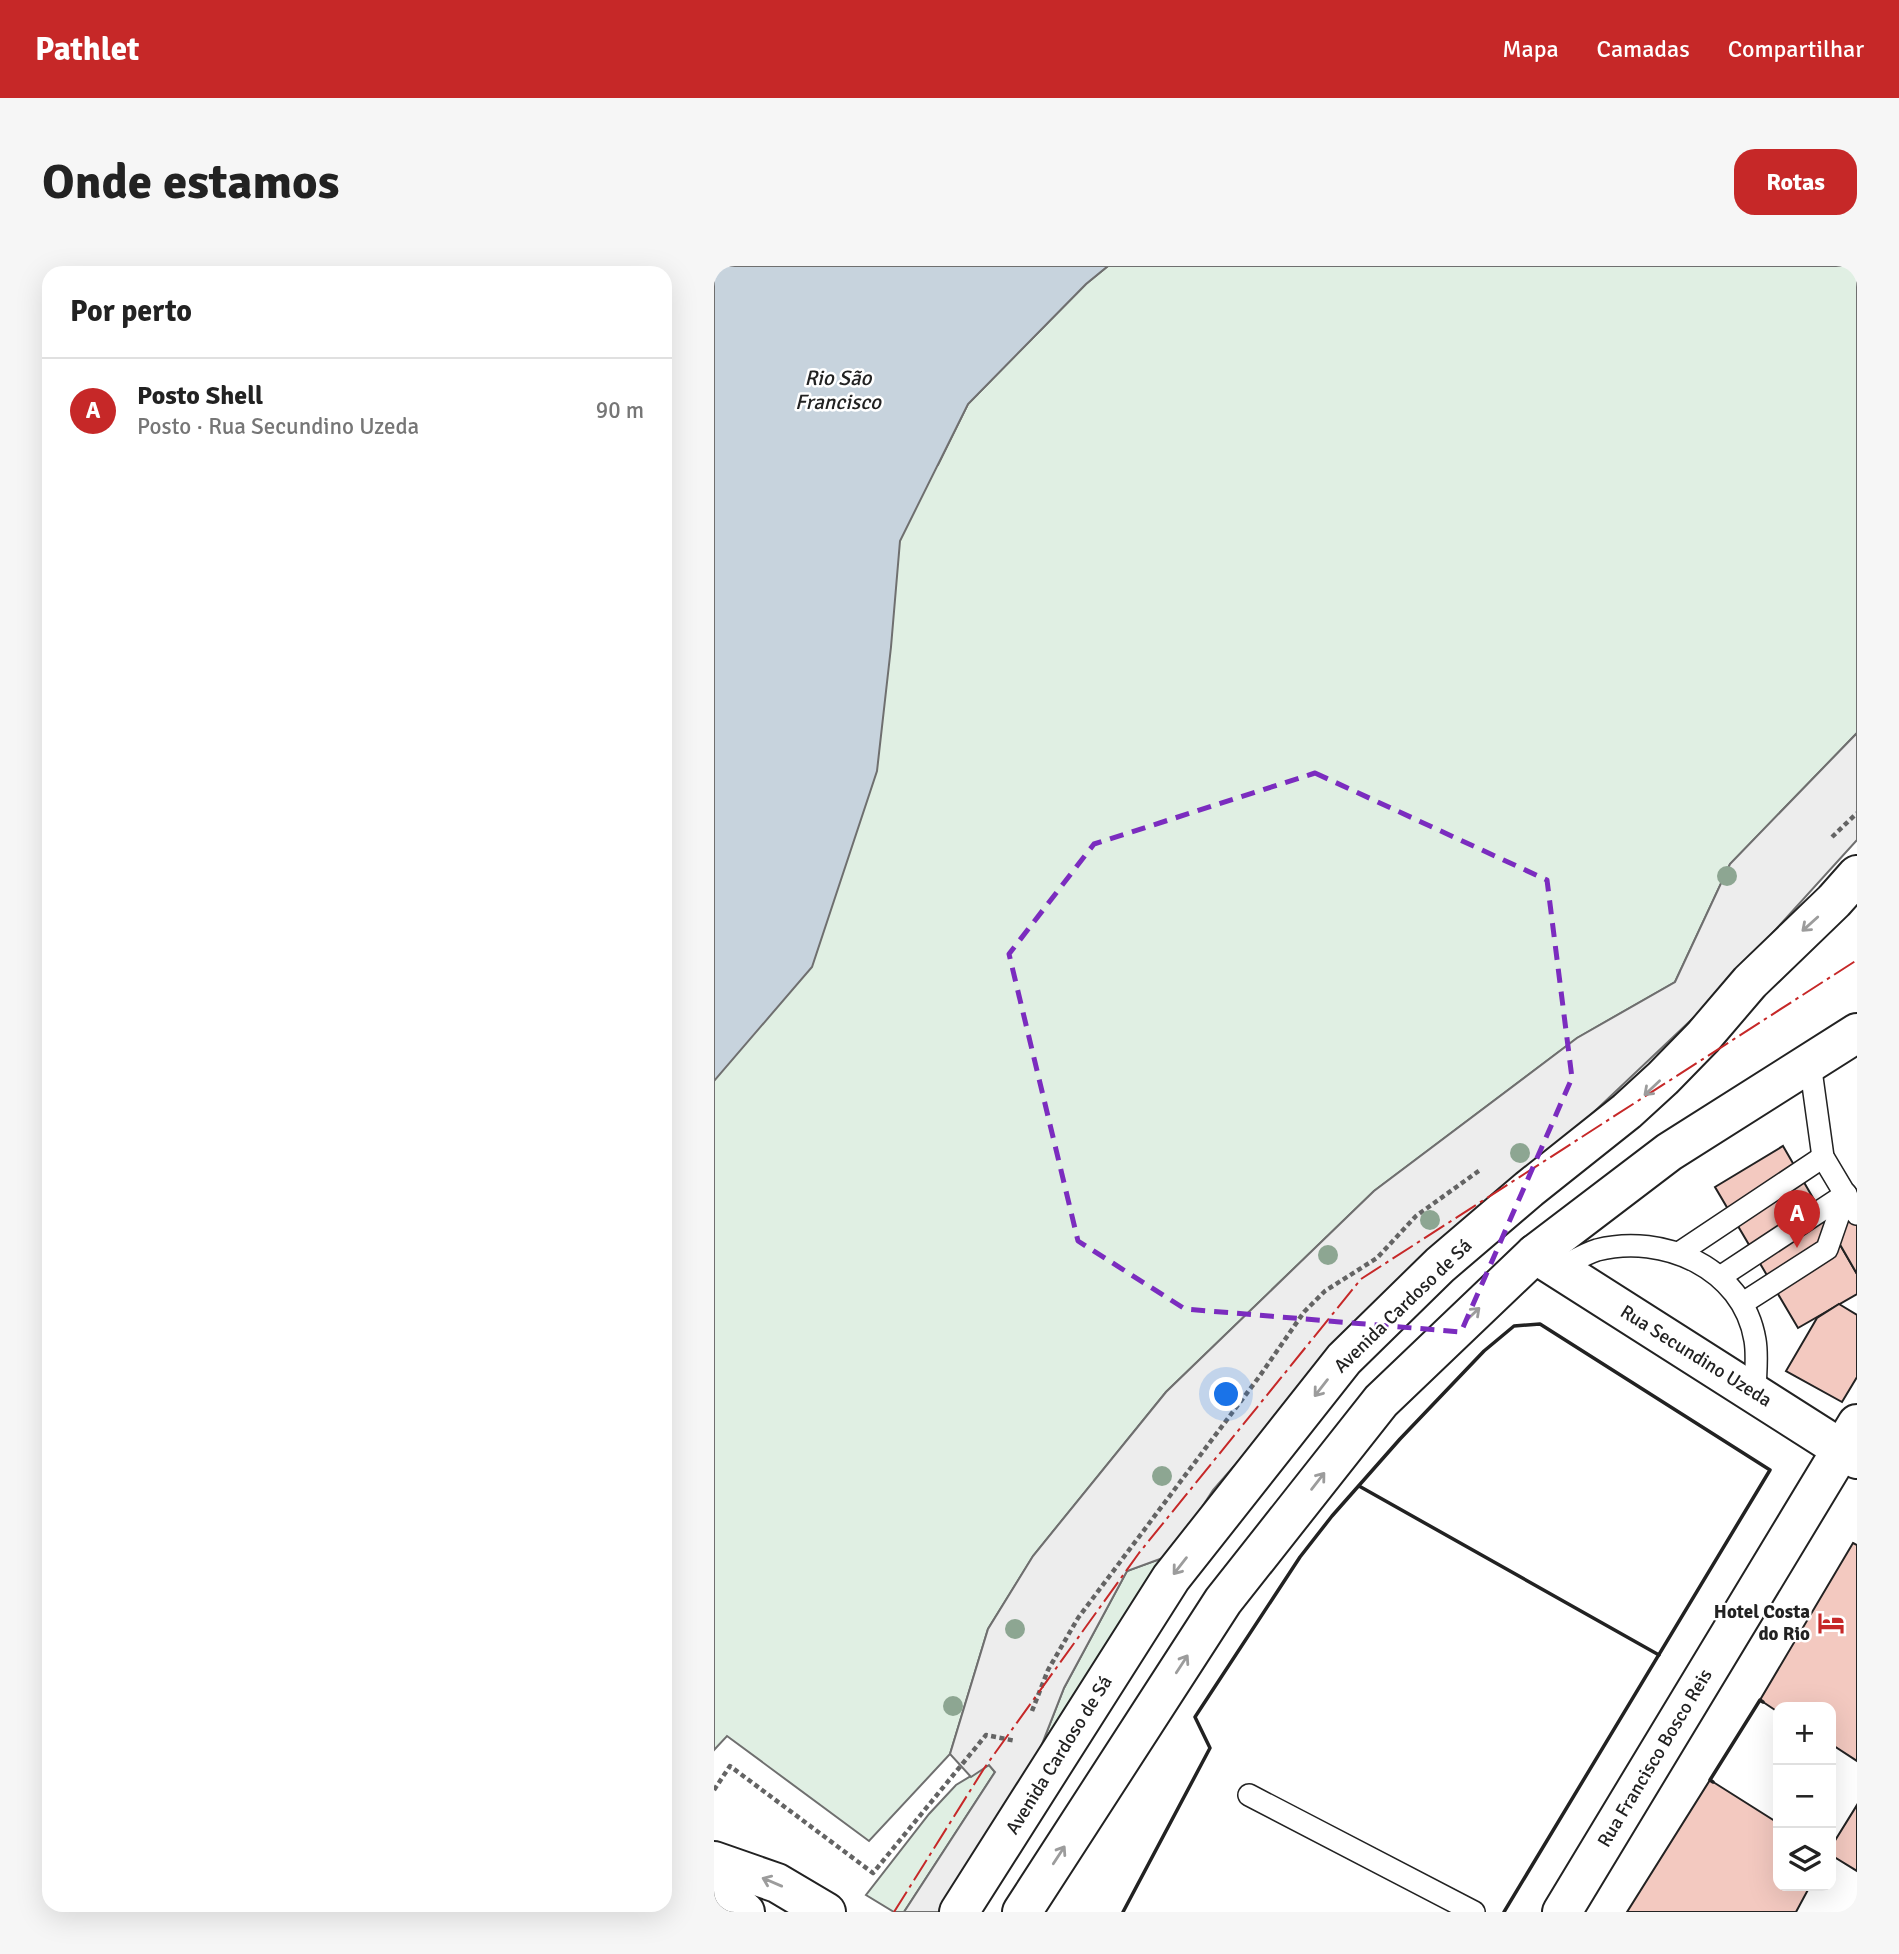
<!DOCTYPE html>
<html lang="pt">
<meta charset="utf-8">
<style>
:root{--surface:#fff;--page:#f6f6f6;--text:#222;--muted:#767676;--line:#e0e0e0;--accent:#c62828}
body{margin:0;font-family:Signika,sans-serif;background:var(--page);color:var(--text)}
.controls{position:absolute;right:21px;bottom:21px;display:grid;overflow:hidden;border-radius:14px;box-shadow:0 7px 28px #0002}
.controls button{width:63px;height:63px;display:grid;place-items:center;padding:0;border:0;border-bottom:2px solid var(--line);background:var(--surface);color:var(--text);font:35px sans-serif}
.you{position:absolute;left:513px;top:1129px;width:24px;height:24px;margin:-18px;border:5px solid #fff;border-radius:50%;background:#1a73e8;box-shadow:0 0 0 10px #1a73e833}
.badge{display:grid;place-items:center;width:46px;height:46px;border-radius:50%;background:var(--accent);color:#fff;font-size:23px;font-weight:700}
.pin{position:absolute;translate:-50% -58px;filter:drop-shadow(0 2px 4px #0008)}
.pin::after{content:'';position:absolute;top:37px;width:24px;height:21px;background:inherit;clip-path:polygon(0 0,100% 0,50% 100%)}
.list{margin:0;padding:0;list-style:none}
h2{display:flex;justify-content:space-between;align-items:center;height:91px;margin:0;padding:0 28px;font-size:30px}
h2 small{font-size:23px;font-weight:400;color:var(--muted)}
.list li{display:grid;grid-template-columns:46px 1fr auto;gap:21px;align-items:center;box-sizing:border-box;height:105px;padding:0 28px;border-top:2px solid var(--line)}
.list b{display:block;font-size:26px;white-space:nowrap}
.list p{margin:0;font-size:23px;white-space:nowrap;color:var(--muted)}
.list em{font-size:23px;font-style:normal;color:var(--muted)}
.icon{flex:none;width:38px;height:38px;fill:none;stroke:currentColor;stroke-width:2;stroke-linecap:round;stroke-linejoin:round}
.map{position:relative;flex:none;width:1143px;height:1646px;overflow:hidden;border-radius:21px}
header{display:flex;align-items:center;gap:42px;box-sizing:border-box;height:98px;padding:0 35px;background:var(--accent);color:#fff}
header strong{font-size:33px}
nav{display:flex;gap:38px;margin-inline-start:auto;font-size:24px}
.intro{display:flex;align-items:center;justify-content:space-between;box-sizing:border-box;height:168px;padding:0 42px}
h1{margin:0;font-size:49px}
.button{padding:18px 32px;border-radius:21px;background:var(--accent);color:#fff;font-size:24px;font-weight:700}
main{display:flex;gap:42px;padding:0 42px}
aside{flex:1;background:var(--surface);border-radius:21px;box-shadow:0 7px 28px #0002}
.map>svg:first-child{display:block}
</style>
<header>
<strong>Pathlet</strong>
<nav><a>Mapa</a><a>Camadas</a><a>Compartilhar</a></nav>
</header>
<div class="intro"><h1>Onde estamos</h1><a class="button">Rotas</a></div>
<main>
<aside>
<h2>Por perto<small></small></h2>
<ul class="list">
<li><span class="badge">A</span><div><b>Posto Shell</b><p>Posto · Rua Secundino Uzeda</p></div><em>90 m</em></li>
</ul>
</aside>
<div class="map">
<svg width="1143" height="1646" viewBox="0 0 1143 1646">
<rect width="100%" height="100%" fill="#fff"/>
<g fill="#e0efe3" stroke="#6f6f6f" stroke-width="2">
<path d="M394,0H1143V467L1016,598L961,716L863,772L660,925L452,1126L319,1290L274,1363L236,1488L155,1575L13,1470L0,1484V392L224,199L254,138L372,18Z"/>
<path d="M457,1289L312,1519L350,1422L413,1305Z"/>
<path d="M275,1499L281,1506L190,1646H180L152,1629L215,1548L242,1519Z"/>
</g>
<path fill="#ededed" stroke="#6f6f6f" stroke-width="2" d="M1143,467V574L994,738L845,879L640,1062L499,1224L457,1289L413,1305L350,1422L312,1519L234,1646H190L281,1506L275,1499L257,1511L236,1488L274,1363L319,1290L452,1126L660,925L863,772L961,716L1016,598Z"/>
<path fill="#c7d3dd" stroke="#6f6f6f" stroke-width="2" d="M0,0H394L372,18L254,138L186,275L177,381L163,505L98,701L0,815Z"/>
<g fill="#f3c9c0" stroke="#222" stroke-width="2">
<path d="M1069,880L1143,1008V1028L1084,1062L1001,921Z"/>
<path d="M1143,937V1008L1113,956Z"/>
<path d="M1125,1038L1143,1049V1111L1128,1136L1072,1105L1103,1052Z"/>
<path d="M1139,1277L1143,1279V1495L1117,1478V1441H1064V1446L1046,1434Z"/>
<path d="M996,1514L1064,1557V1620H1096L1082,1646H913Z"/>
<path d="M1143,1539V1605L1117,1589V1581Z"/>
</g>
<g fill="none" stroke-linecap="round" stroke-linejoin="round">
<g stroke="#222" stroke-width="24">
<g id="service">
<path d="M1096,797L1109,891L1143,948"/>
<path d="M965,987L1109,891"/>
<path d="M844,1003C856,997 870,988 883,984C949,967 1029,1002 1041,1074C1044,1091 1041,1111 1041,1128"/>
<path d="M1006,1011L1132,928"/>
<path d="M1029,1037L1113,983L1132,928"/>
<path d="M535,1529L760,1646"/>
</g>
</g>
<g stroke="#222" stroke-width="42">
<g id="minor">
<path d="M821,988L1143,1193"/>
<path d="M848,1646L1143,1158"/>
</g>
</g>
<g stroke="#222" stroke-width="42">
<g id="trunk">
<path d="M0,1595L63,1617L112,1646"/>
<path d="M0,1618L31,1646"/>
<path d="M245,1646L457,1312L630,1093L726,999L815,923L913,845L949,812L989,771L1036,716L1120,635L1143,609"/>
<path d="M308,1646L509,1335L667,1135L821,988L955,886L1143,767"/>
</g>
</g>
<g stroke="#646464" stroke-width="4.5" stroke-dasharray="5 3.5" stroke-linecap="butt">
<path d="M1118,571L1143,547"/>
<path d="M318,1445L334,1404L364,1352L545,1111L590,1046L611,1025L663,992L702,950L766,904"/>
<path d="M0,1524L16,1500L159,1607L272,1469L302,1475"/>
</g>
<use href="#service" stroke="#fff" stroke-width="21"/>
<use href="#minor" stroke="#fff" stroke-width="38"/>
<use href="#trunk" stroke="#fff" stroke-width="38"/>
<g stroke="#222" stroke-width="3.5">
<path d="M645,1220L945,1389"/>
<path d="M999,1516L996,1514L1046,1434L1049,1436"/>
<path d="M409,1646L496,1482L481,1451L586,1291L618,1250L686,1173L770,1085L800,1060L826,1058L1056,1204L790,1646"/>
</g>
<path stroke="#c62828" stroke-width="2" stroke-dasharray="24 5 3.5 5" stroke-linecap="butt" d="M180,1646L271,1501L425,1287L647,1013L1143,694"/>
</g>
<g fill="#8da692">
<circle cx="1013" cy="610" r="10"/>
<circle cx="806" cy="887" r="10"/>
<circle cx="716" cy="954" r="10"/>
<circle cx="614" cy="989" r="10"/>
<circle cx="448" cy="1210" r="10"/>
<circle cx="301" cy="1363" r="10"/>
<circle cx="239" cy="1440" r="10"/>
</g>
<defs><path id="oneway-shaft" d="M-6 0H5M1.5-3L5.5 0L1.5 3" fill="none" stroke-width="1.6" stroke-linecap="round" stroke-linejoin="round" transform="scale(1.75)"/></defs>
<g stroke="#9c9c9c">
<use href="#oneway-shaft" transform="translate(1096 658) rotate(138)"/>
<use href="#oneway-shaft" transform="translate(938 822) rotate(137)"/>
<use href="#oneway-shaft" transform="translate(758 1049) rotate(-44)"/>
<use href="#oneway-shaft" transform="translate(607 1122) rotate(128)"/>
<use href="#oneway-shaft" transform="translate(604 1215) rotate(-52)"/>
<use href="#oneway-shaft" transform="translate(466 1300) rotate(128)"/>
<use href="#oneway-shaft" transform="translate(468 1398) rotate(-57)"/>
<use href="#oneway-shaft" transform="translate(345 1589) rotate(-57)"/>
<use href="#oneway-shaft" transform="translate(58 1616) rotate(-157)"/>
</g>
<path fill="none" stroke="#7b2cbf" stroke-width="5" stroke-dasharray="14 9" stroke-linejoin="round" d="M601,507L833,614L858,812L747,1066L471,1043L364,975L295,688L380,578Z"/>
<defs>
<g id="hotel-bare" transform="scale(2.1)"><path d="M-6-4.5h1.5V1H6V5H4.5V3h-9V5H-6ZM-4 0a1.8 1.8 0 1 1 3.6 0ZM.5 0V-2.5h3Q6-2.5 6 0Z" fill="#c62828" stroke="#fff" stroke-width="2.5" paint-order="stroke"/></g>
</defs>
<g fill-rule="evenodd">
<use href="#hotel-bare" x="1117" y="1357"/>
</g>
<g text-anchor="middle" dominant-baseline="central" stroke-width="5" stroke-linejoin="round" paint-order="stroke">
<g font-size="19" fill="#222" stroke="#fff">
<text transform="translate(689 1040) rotate(-44)">Avenida Cardoso de Sá</text>
<text transform="translate(982 1090) rotate(32)">Rua Secundino Uzeda</text>
<text transform="translate(345 1489) rotate(-58)">Avenida Cardoso de Sá</text>
<text transform="translate(941 1492) rotate(-59)">Rua Francisco Bosco Reis</text>
</g>
<g font-size="19" font-weight="bold" fill="#222" stroke="#fff" text-anchor="end">
<text x="1096" y="1346">Hotel Costa<tspan x="1096" dy="22">do Rio</tspan></text>
</g>
<g font-size="21" font-style="italic" fill="#222" stroke="#fff">
<text x="124" y="112">Rio São<tspan x="124" dy="24">Francisco</tspan></text>
</g>
</g>
</svg>
<div class="controls">
<button>+</button>
<button>−</button>
<button><svg class="icon" aria-label="layers" viewBox="0 0 24 24"><path d="M12 4l9 5-9 5-9-5zM3 14l9 5 9-5"/></svg></button>
</div>
<div class="you"></div>
<div class="pin badge" style="left:1083px;top:982px">A</div>
</div>
</main>
